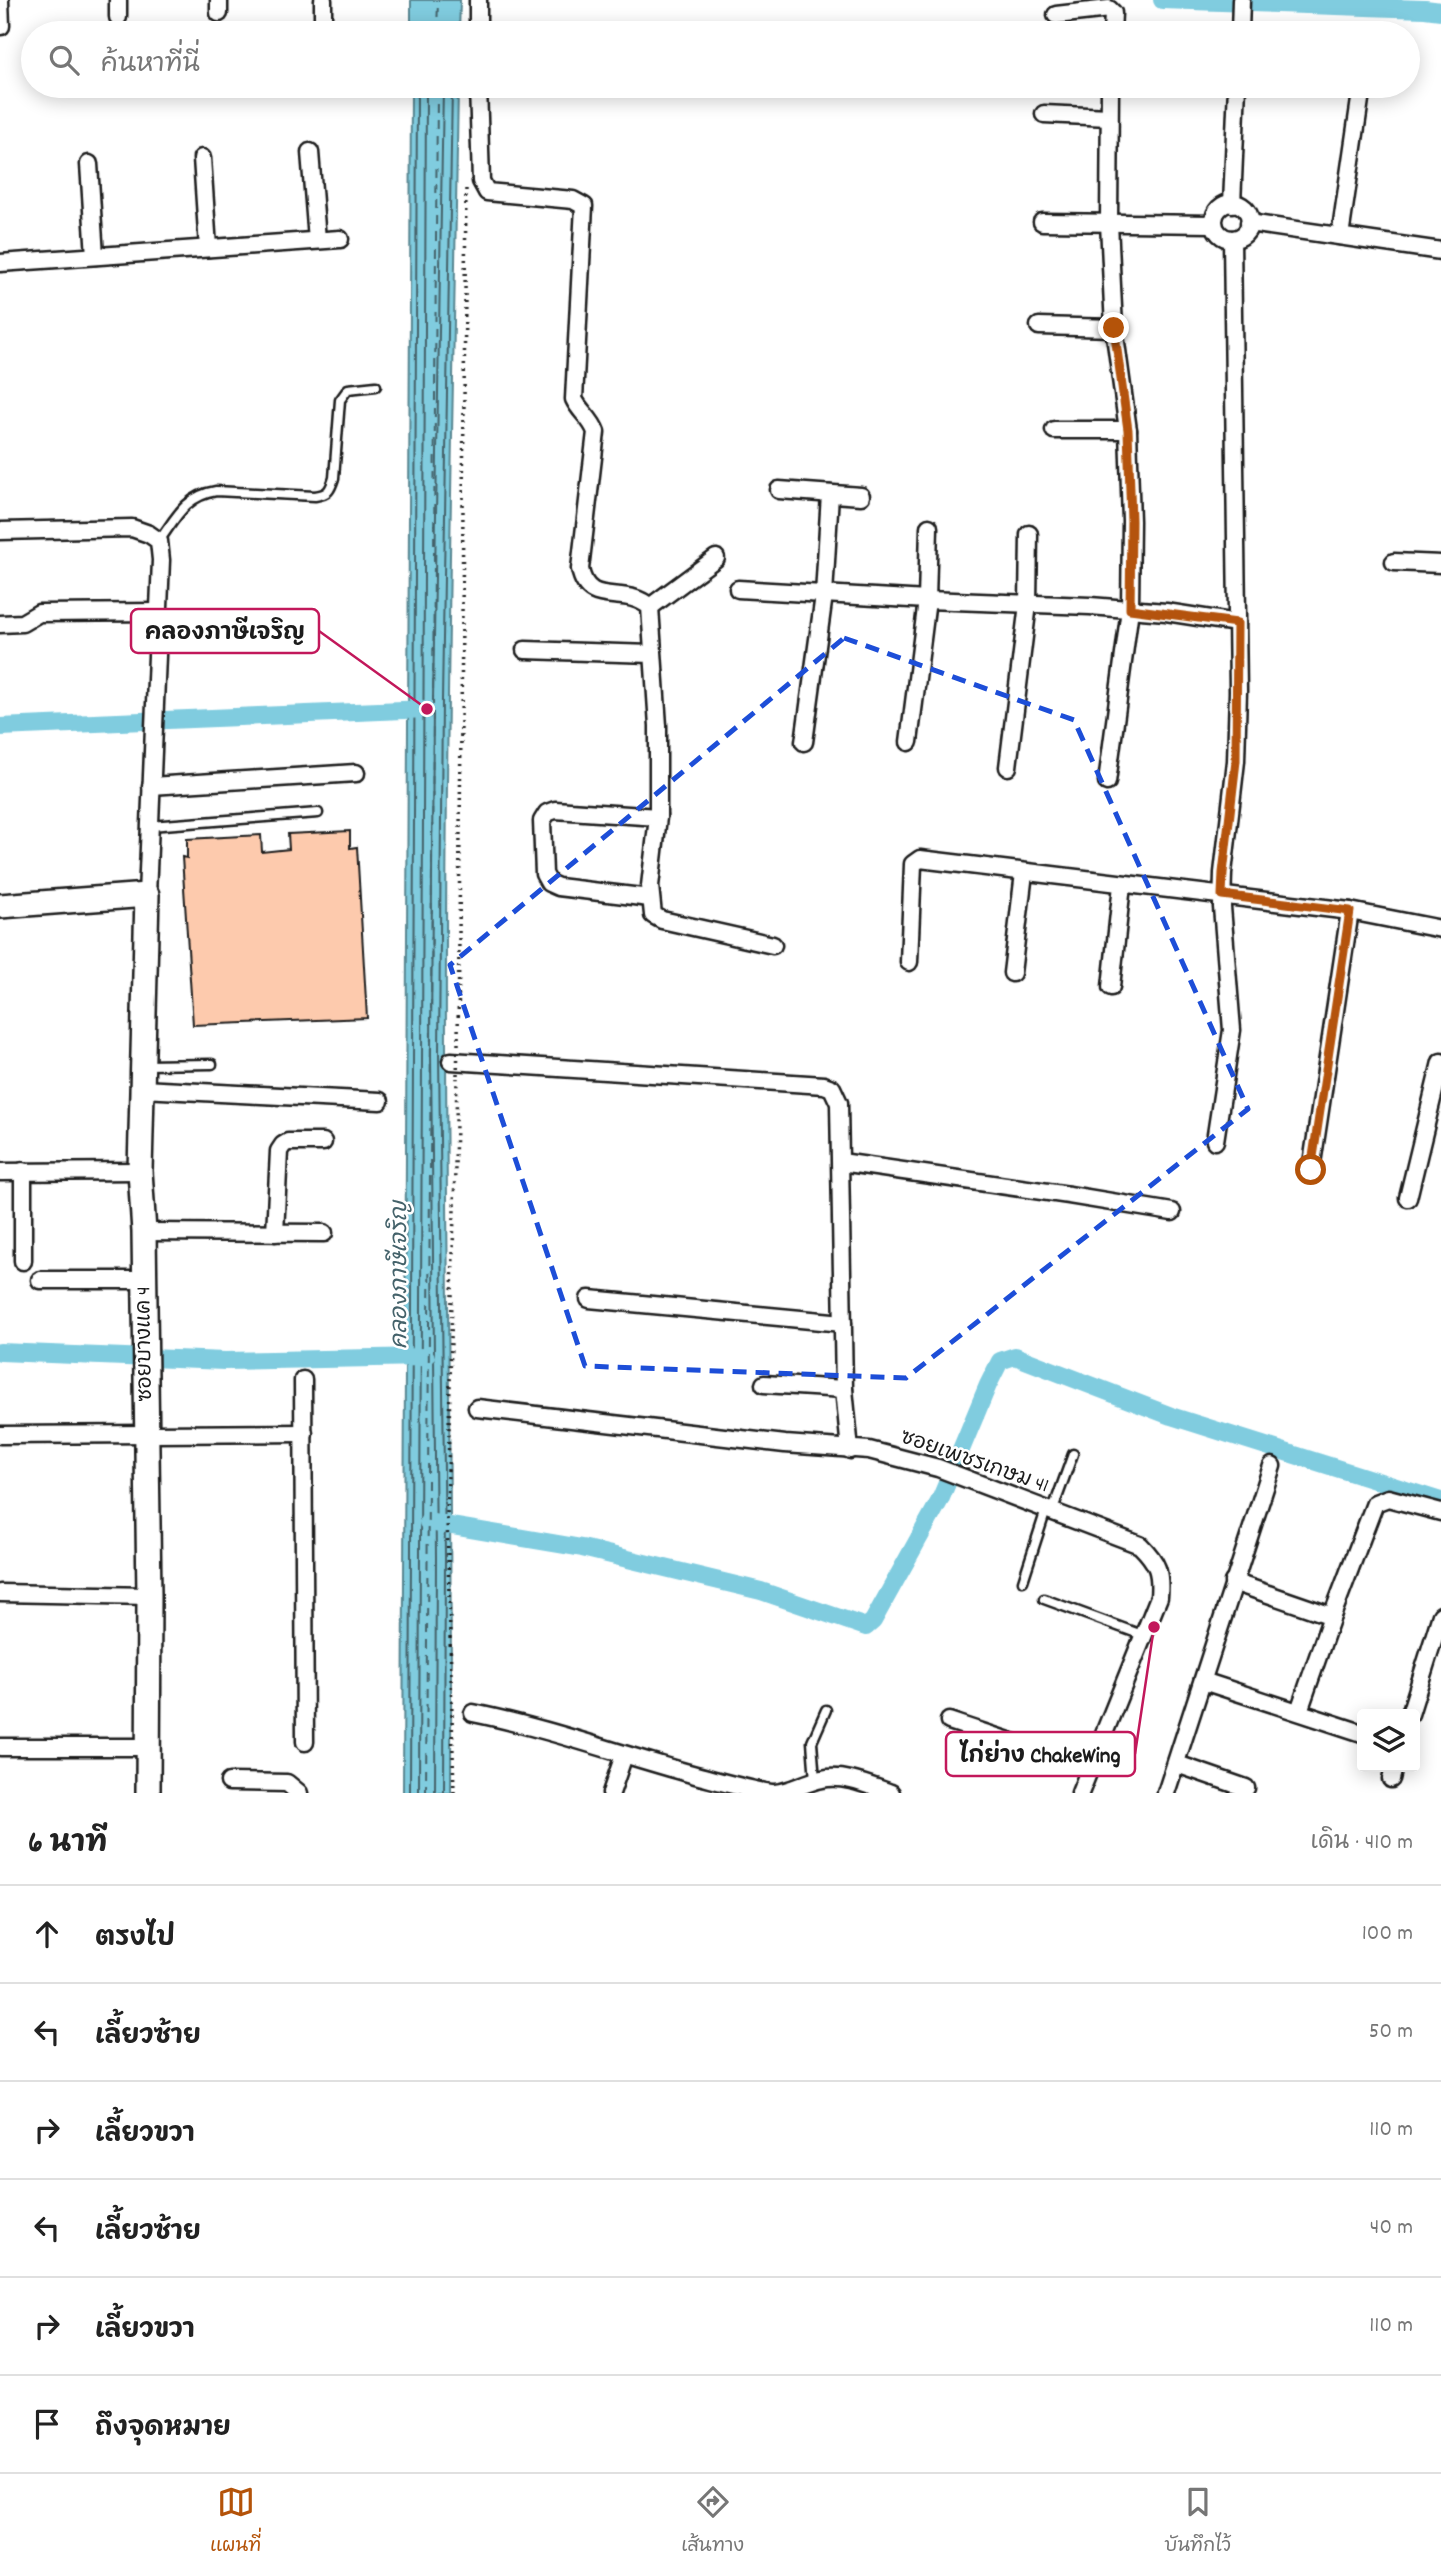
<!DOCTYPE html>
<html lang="th">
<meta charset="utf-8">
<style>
:root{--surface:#fff;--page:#f2f2f2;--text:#222;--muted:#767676;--line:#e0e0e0;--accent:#b45309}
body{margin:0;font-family:Dekko,"Playpen Sans Thai",sans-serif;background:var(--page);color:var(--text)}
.controls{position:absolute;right:21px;bottom:21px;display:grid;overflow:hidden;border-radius:7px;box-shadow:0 4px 18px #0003}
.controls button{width:63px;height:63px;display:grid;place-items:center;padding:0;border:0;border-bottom:2px solid var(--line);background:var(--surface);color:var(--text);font:35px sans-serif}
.stop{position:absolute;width:21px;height:21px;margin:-16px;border:5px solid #b45309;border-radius:50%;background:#fff}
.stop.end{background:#b45309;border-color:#fff;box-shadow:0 2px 7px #0008}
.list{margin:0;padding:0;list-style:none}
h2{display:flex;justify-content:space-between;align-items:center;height:91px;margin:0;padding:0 28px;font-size:30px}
h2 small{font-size:23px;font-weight:400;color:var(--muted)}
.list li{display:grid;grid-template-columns:46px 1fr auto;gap:21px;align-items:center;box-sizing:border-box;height:98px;padding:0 28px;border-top:2px solid var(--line)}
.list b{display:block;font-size:26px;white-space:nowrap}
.list em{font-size:23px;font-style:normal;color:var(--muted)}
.icon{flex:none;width:38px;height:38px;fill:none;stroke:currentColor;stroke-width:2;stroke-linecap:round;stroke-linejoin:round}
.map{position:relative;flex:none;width:1441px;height:1793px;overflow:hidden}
.search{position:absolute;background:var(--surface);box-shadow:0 4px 18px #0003;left:21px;right:21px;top:21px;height:77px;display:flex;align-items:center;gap:18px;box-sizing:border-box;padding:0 24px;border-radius:38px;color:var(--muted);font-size:26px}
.sheet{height:679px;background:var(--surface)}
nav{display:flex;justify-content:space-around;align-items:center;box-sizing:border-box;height:98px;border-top:2px solid var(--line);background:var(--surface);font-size:19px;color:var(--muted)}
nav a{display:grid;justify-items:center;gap:4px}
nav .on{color:var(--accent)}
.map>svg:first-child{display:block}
</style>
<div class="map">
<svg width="1441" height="1793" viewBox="0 0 1441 1793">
<rect width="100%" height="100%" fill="#fff"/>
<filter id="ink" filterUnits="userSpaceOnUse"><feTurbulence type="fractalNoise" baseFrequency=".0143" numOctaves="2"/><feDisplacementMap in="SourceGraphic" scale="14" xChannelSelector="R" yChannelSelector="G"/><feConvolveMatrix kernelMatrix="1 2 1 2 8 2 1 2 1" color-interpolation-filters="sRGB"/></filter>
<g filter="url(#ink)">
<g fill="#80ccdf" stroke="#588691" stroke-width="2">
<path d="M411,0H460L459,33H411Z"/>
<path d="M411,86H458C453,409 445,732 446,1055C447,1301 452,1547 451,1793H403Z"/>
</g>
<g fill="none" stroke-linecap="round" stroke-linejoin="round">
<g stroke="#44626a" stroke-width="2">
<path d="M410,1793L417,86"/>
<path d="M419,1793L426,86"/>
<path d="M435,1793L436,1557L431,1054L433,699L443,86"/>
<path d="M444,1793L445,1557L439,1054L442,700L452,86"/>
</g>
<g stroke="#80ccdf" stroke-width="18">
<path d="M1162,0L1425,9L1441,11"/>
<path d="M0,727L427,709"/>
<path d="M0,1352L225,1361L426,1357"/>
<path d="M428,1522L582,1548L761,1591L866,1627L873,1621L940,1500L988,1385L1000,1361L1015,1356L1171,1416L1441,1501"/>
</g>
<g stroke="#44626a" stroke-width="2" stroke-dasharray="9 7" stroke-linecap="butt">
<path d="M437,33L438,0"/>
<path d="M426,1793L437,86"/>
</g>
</g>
<path fill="#fdcaad" stroke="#1c1c1c" stroke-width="2" d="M350,831V848L357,847L367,1018L193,1025L182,857L187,858V839L261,835L262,852L289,849L288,834Z"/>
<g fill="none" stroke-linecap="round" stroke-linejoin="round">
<g stroke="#1c1c1c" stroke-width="13">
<g id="lane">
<path d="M159,541C176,518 185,496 216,491L315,496C328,494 330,491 334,478L340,400L348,389L376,386"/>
<path d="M150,826L318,813"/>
<path d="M145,1065L212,1064"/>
<path d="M1052,1512L1073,1454"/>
<path d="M1023,1581L1046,1510"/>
<path d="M1044,1599L1142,1635"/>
<path d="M815,1780L812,1742L826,1710"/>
</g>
</g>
<g stroke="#1c1c1c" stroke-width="21">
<g id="street">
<path d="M0,0L1,26"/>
<path d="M219,13V0"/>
<path d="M1056,15L1109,9L1113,13L1112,33"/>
<path d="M118,17V0"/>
<path d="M323,18V0"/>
<path d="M478,33V0"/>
<path d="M1240,33L1241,0"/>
<path d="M478,86L481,181L487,192L573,200L584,206L574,399C580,412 591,418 596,432L580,569C588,610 624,584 650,607L658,726V817L650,886L653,915L662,920L773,945"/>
<path d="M1044,114L1109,117"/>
<path d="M310,152L317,240"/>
<path d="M202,158L208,248"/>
<path d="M89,164L95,256"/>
<circle cx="1232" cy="221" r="18"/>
<path d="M1232,204L1237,86"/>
<path d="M1042,222L1214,224"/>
<path d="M1249,223L1441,251"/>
<path d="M1340,236L1362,86"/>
<path d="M0,263L340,239"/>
<path d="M1039,326L1114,328"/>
<path d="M1054,430H1128"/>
<path d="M779,490L861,496"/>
<path d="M0,531L132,528L149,534L159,541L161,560L147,895"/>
<path d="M1394,562L1441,564"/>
<path d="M738,589L927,600L1090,606L1166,612L1237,623"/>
<path d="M650,607L716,558"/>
<path d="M0,624L22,623L39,613L159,612"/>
<path d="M525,650L652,654"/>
<path d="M804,742L824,595L830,494"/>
<path d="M909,742L927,600L929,527"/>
<path d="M1008,767L1028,604L1029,534"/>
<path d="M1107,782L1130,609L1131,521L1128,430L1114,328L1109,223L1110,86"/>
<path d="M151,786L356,773"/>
<path d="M650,898L558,887L549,883L544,874L542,821L547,813L555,810L658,817"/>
<path d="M909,962L913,864L920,859L1350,911L1441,929"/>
<path d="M1012,973L1024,873"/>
<path d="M1111,987L1122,885"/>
<path d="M451,1061L824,1085L832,1088L839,1103L844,1389L850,1450"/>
<path d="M142,1089L380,1101"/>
<path d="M1215,1141L1232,1030L1222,907L1223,873L1236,761L1238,691L1232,239"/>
<path d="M841,1162L1069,1195L1172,1212"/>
<path d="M1311,1170L1350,911"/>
<path d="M23,1171V1261"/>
<path d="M0,1172L140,1171"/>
<path d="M1408,1198L1441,1062"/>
<path d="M144,1232L324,1233"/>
<path d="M275,1233L279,1151L283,1145L288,1142H323"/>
<path d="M40,1280H145"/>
<path d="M589,1299L843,1323"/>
<path d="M303,1380L305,1742"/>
<path d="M764,1384L844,1389"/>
<path d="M477,1408L785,1444L869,1450L938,1468L1140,1545C1158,1563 1161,1572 1159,1597L1080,1793"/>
<path d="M0,1435L304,1433"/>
<path d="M1233,1582L1332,1616"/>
<path d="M0,1593L149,1596"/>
<path d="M1203,1681L1362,1733"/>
<path d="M1299,1711L1332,1616L1375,1503L1388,1498L1441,1512"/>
<path d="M473,1713C547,1728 619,1754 692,1774C719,1781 745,1789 771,1793"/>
<path d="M1410,1714L1441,1615"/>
<path d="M949,1721L1090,1768"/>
<path d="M0,1747H148"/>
<path d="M1177,1764L1246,1788"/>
<path d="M1391,1779L1394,1767"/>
<path d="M229,1782L287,1783L299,1793"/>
<path d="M611,1793L624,1755"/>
<path d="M775,1793C793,1791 805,1782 822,1779C844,1774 870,1786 891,1793"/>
<path d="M1166,1793L1272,1466"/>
</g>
</g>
<g stroke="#1c1c1c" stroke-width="28">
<path id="secondary" d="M0,906L147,895L140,1171L144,1232L149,1596L148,1793"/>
</g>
<g stroke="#1c1c1c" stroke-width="3.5" stroke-dasharray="2 5" stroke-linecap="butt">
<path d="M458,1045L466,188"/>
<path d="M454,1793L447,1517L457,1078"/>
</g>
<use href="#lane" stroke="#fff" stroke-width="8"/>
<use href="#street" stroke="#fff" stroke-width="16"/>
<use href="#secondary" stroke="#fff" stroke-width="23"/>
<path stroke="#1c1c1c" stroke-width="3.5" stroke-dasharray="2 5" stroke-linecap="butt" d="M457,1075L458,1047"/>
</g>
</g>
<g fill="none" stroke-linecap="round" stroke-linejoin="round" filter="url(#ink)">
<path stroke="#b45309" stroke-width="9" d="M1114,328L1128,430L1131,521L1130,609L1237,623L1236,761L1223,873L1222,895L1350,911L1311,1170"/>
</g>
<path fill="none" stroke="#1d4ed8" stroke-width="5" stroke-dasharray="14 9" stroke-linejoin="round" d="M844,638L1074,720L1248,1109L906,1378L585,1366L450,965Z"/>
<g text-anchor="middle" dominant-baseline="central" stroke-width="5" stroke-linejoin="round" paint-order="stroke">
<g font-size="21" fill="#1c1c1c" stroke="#fff">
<text transform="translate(146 1344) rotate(-91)">ซอยบางแค 4</text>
<text transform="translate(974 1463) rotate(19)">ซอยเพชรเกษม 41</text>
</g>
<g font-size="23" font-style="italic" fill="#44626a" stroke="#fff">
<text transform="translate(401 1275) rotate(-90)">คลองภาษีเจริญ</text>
</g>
</g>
<path fill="none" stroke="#c2185b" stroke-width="2.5" d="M427 709L319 631M1154 1627L1135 1754"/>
<g fill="#c2185b" stroke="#fff" stroke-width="2.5">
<circle cx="427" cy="709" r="7"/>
<circle cx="1154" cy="1627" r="7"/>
</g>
<g fill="#fff" stroke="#c2185b" stroke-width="2.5">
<rect x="131" y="609" width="188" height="44" rx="7"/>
<rect x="946" y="1732" width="189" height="44" rx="7"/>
</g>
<g font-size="23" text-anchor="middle" font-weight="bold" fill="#1c1c1c">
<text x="225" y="639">คลองภาษีเจริญ</text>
<text x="1040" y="1762">ไก่ย่าง ChakeWing</text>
</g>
</svg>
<div class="controls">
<button><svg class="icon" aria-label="layers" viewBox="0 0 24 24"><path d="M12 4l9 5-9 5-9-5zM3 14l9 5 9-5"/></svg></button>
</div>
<div class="stop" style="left:1311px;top:1170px"></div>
<div class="stop end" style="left:1114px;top:328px"></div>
<div class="search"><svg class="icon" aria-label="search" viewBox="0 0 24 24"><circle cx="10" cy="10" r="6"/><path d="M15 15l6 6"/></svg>ค้นหาที่นี่</div>
</div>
<section class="sheet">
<h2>6 นาที<small>เดิน · 410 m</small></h2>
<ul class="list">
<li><svg class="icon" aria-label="ahead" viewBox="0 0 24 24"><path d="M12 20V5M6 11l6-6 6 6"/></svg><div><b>ตรงไป</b></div><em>100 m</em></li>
<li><svg class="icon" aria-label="left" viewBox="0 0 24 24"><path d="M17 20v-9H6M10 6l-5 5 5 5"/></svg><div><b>เลี้ยวซ้าย</b></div><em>50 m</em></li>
<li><svg class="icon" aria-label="right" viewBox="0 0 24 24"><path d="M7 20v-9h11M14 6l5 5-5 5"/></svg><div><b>เลี้ยวขวา</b></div><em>110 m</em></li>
<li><svg class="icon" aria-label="left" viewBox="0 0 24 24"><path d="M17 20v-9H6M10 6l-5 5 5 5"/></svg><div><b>เลี้ยวซ้าย</b></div><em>40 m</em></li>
<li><svg class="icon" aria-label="right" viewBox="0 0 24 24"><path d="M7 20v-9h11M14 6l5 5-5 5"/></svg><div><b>เลี้ยวขวา</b></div><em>110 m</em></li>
<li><svg class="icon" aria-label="arrive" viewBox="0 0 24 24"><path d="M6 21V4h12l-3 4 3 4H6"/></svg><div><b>ถึงจุดหมาย</b></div></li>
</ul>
</section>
<nav>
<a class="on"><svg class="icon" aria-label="map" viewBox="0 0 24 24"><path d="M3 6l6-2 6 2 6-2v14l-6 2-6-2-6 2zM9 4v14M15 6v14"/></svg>แผนที่</a>
<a><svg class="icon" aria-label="directions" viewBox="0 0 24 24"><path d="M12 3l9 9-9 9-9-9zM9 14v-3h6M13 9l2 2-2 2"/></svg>เส้นทาง</a>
<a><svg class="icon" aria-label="saved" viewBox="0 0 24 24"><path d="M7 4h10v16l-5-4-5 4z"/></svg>บันทึกไว้</a>
</nav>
